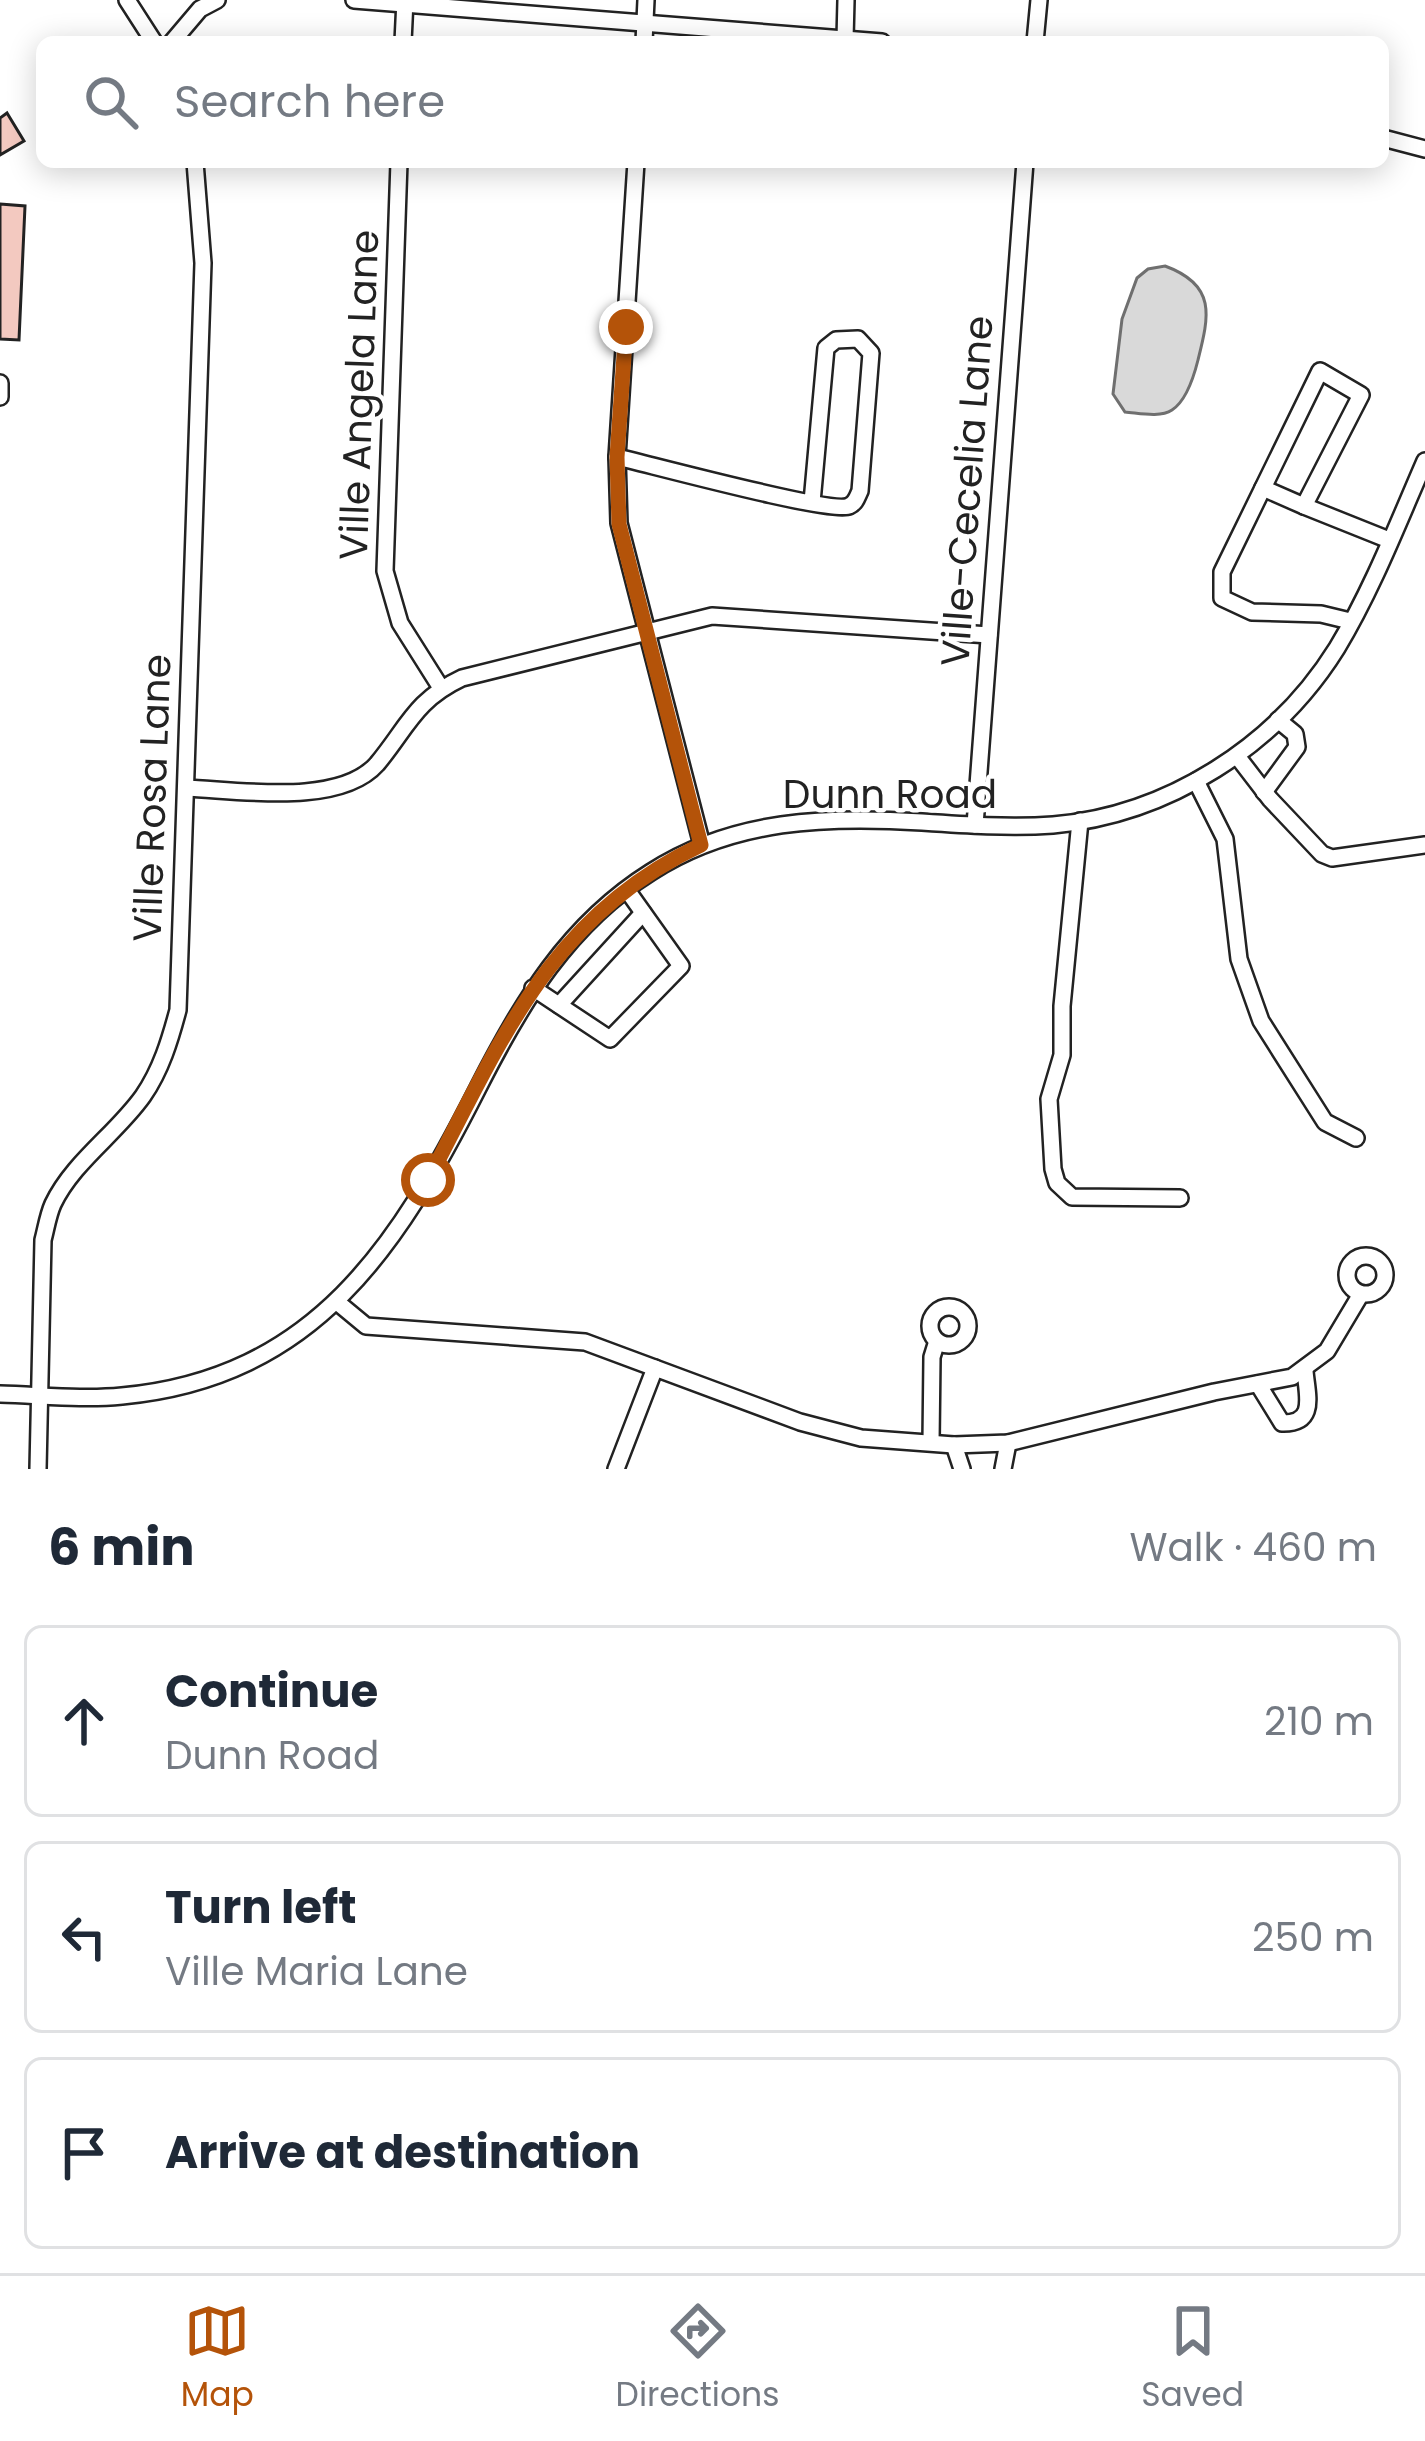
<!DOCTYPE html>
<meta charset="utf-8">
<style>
:root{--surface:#fff;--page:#f6f6f7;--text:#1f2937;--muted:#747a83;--line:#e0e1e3;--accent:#b45309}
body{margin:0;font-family:Poppins,sans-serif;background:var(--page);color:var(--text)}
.stop{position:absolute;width:36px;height:36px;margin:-27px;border:9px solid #b45309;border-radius:50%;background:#fff}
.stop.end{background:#b45309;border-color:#fff;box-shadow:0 3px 12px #0008}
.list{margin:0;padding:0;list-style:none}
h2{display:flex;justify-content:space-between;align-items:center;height:156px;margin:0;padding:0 48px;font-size:51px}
h2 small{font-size:39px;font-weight:400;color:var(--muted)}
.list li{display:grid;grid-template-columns:78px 1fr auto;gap:36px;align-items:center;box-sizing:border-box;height:192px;margin:0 24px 24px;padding:0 24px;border:3px solid var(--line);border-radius:18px}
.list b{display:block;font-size:45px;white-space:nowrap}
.list p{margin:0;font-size:39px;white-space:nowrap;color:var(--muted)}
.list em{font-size:39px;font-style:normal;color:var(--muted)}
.icon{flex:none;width:66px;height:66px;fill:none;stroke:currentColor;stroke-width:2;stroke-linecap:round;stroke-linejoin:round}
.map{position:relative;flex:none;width:1425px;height:1469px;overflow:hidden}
.search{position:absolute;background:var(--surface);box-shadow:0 6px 30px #0003;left:36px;right:36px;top:36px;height:132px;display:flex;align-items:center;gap:30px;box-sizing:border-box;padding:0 42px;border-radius:18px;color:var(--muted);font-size:45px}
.sheet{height:804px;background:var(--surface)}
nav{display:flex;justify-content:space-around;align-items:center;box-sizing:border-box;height:168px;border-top:3px solid var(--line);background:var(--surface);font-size:33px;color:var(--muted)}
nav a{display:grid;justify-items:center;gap:6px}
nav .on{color:var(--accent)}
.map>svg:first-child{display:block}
</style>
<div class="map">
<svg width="1425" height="1469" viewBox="0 0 1425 1469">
<rect width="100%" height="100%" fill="#fff"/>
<path fill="#d9d9d9" stroke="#6f6f6f" stroke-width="3" d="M1165,266C1217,285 1209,316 1198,360C1194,376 1186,401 1172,410C1160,418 1139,413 1125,412L1113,394L1122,319L1137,278L1148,269Z"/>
<g fill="#f3c9c0" stroke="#222" stroke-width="3">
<path d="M7,113L24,141L0,155V118Z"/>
<path d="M0,204L25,206L19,340L0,339Z"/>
</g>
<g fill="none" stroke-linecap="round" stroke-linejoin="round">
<g stroke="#222" stroke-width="20">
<g id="minor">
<path d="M127,0L154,42"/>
<path d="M354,0L882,42"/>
<path d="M845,39L846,0"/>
<path d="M172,42L200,9L217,0"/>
<path d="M403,42L405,0"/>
<path d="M644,42L646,0"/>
<path d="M1035,42L1039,0"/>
<path d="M1383,138L1425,149"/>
<path d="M399,162L385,571L400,623L441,688"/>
<path d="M636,162L617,457L619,523L702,845"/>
<path d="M0,383V397"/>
<path d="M617,457C648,464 832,514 849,506C856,503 857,497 860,491L871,353L858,339L836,340L826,348L812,502"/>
<path d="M1263,488L1304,506"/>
<path d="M1350,621L1321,614L1252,612L1222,598V572L1320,371L1361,395L1304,506L1389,540"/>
<path d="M1237,756L1270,799L1322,854L1332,858L1425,845"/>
<path d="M1196,781L1225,839L1239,959L1261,1021L1325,1122L1356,1138"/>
<path d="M186,788C238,790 339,807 377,764C407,728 415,700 462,678L712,616L989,635"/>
<path d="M1264,792L1297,747L1295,734L1278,720"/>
<path d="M1080,821L1062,1006V1055L1049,1099L1053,1169L1057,1183L1072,1197L1180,1198"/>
<path d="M975,825L1025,162"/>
<path d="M533,988L610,1039L681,966L627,890"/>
<path d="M559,1005L643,913"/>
<circle cx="1366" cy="1275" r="19"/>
<path d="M337,1302L366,1326L585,1342L800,1422L861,1438L954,1445L1008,1443L1214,1392L1292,1377L1327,1351L1361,1294"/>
<circle cx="949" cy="1326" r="19"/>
<path d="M1258,1384L1282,1423C1317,1424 1307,1395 1305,1371"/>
<path d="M0,1394C40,1395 82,1400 122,1396C315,1378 398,1246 478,1088C521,1003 568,924 651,872C733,819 827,816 922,822C965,825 1009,828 1053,825C1168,815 1276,746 1337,648C1372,590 1398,523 1425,461"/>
<path d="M931,1442L932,1357L937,1341"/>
<path d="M954,1445L962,1469"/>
<path d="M38,1469L43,1240C46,1229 48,1215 53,1204C73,1162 116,1134 143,1096C161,1070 170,1040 178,1010L203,263L195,162"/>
<path d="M616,1469L655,1368"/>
<path d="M1003,1469L1008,1443"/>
</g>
</g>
<use href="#minor" stroke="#fff" stroke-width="15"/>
</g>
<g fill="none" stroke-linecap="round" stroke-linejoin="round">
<path stroke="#b45309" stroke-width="15" d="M428,1180C501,1041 550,916 701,845L619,524L617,457L626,327"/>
</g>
<g text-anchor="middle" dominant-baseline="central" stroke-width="9" stroke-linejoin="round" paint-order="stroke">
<g font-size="39" fill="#222" stroke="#fff">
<text transform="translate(359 395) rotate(-88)">Ville Angela Lane</text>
<text transform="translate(967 491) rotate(-86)">Ville-Cecelia Lane</text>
<text x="890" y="794">Dunn Road</text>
<text transform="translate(152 798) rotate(-88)">Ville Rosa Lane</text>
</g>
</g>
</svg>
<div class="stop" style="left:428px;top:1180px"></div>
<div class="stop end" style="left:626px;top:327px"></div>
<div class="search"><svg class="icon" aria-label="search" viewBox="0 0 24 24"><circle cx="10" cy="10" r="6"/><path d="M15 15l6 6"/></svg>Search here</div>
</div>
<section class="sheet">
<h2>6 min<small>Walk · 460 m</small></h2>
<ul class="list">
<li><svg class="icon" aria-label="ahead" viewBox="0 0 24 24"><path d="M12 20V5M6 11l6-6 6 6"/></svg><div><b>Continue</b><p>Dunn Road</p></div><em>210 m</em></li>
<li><svg class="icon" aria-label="left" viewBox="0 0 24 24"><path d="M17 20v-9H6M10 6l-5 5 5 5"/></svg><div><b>Turn left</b><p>Ville Maria Lane</p></div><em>250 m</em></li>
<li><svg class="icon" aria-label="arrive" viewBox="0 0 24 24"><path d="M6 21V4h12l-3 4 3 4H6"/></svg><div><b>Arrive at destination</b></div></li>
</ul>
</section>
<nav>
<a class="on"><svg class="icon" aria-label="map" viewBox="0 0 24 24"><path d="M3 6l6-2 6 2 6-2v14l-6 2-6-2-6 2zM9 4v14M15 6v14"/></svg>Map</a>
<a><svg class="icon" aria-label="directions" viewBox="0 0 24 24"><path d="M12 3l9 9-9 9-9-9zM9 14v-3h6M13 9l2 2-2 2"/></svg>Directions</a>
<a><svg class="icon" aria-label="saved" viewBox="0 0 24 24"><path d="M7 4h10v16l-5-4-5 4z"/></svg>Saved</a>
</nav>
